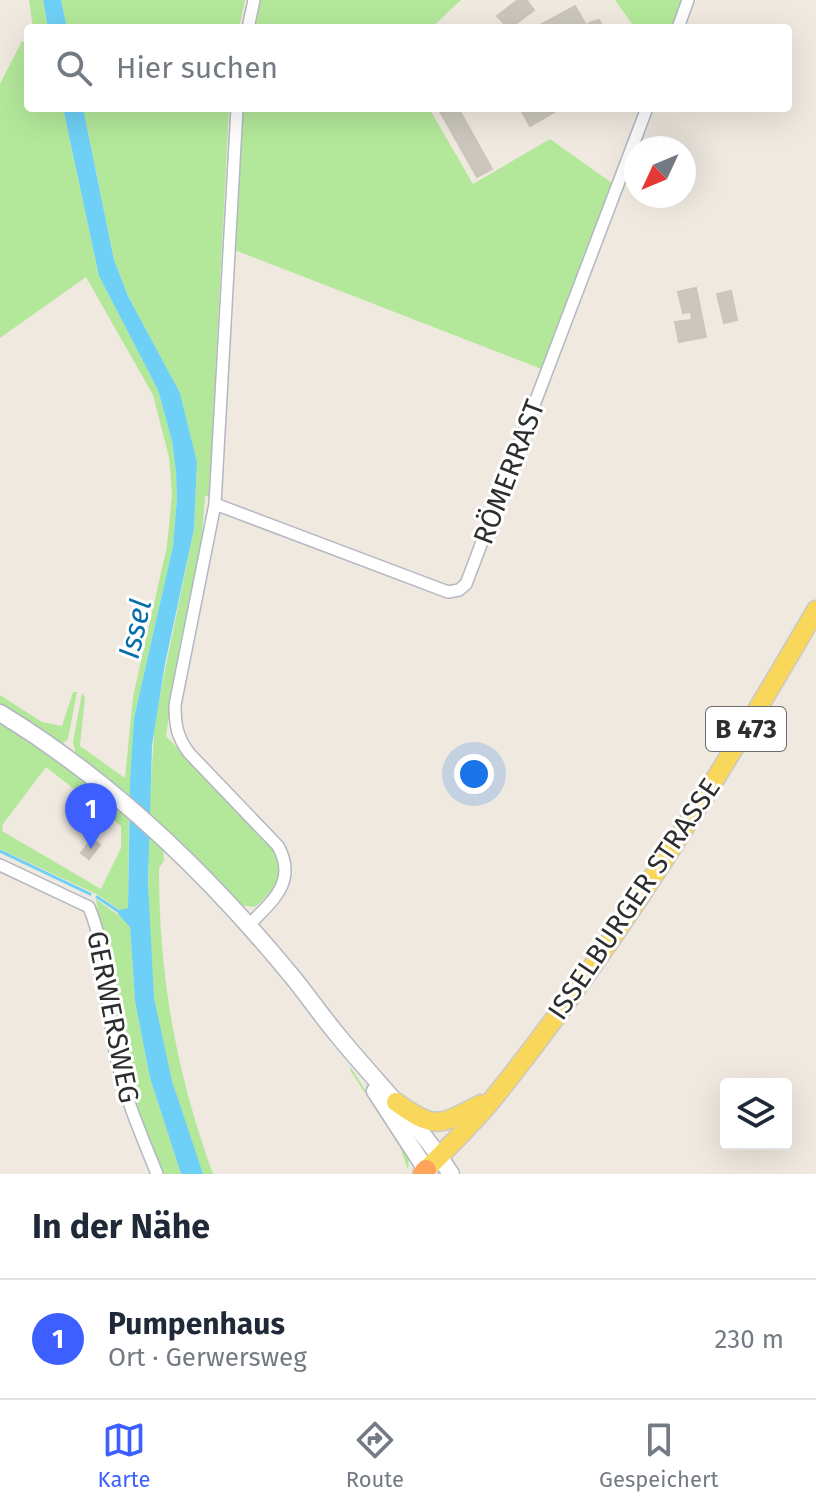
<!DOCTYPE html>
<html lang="de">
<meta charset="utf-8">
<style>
:root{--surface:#fff;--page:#f2f2f3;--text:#1f2937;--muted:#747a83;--line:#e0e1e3;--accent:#3d5fff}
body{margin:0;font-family:"Fira Sans",sans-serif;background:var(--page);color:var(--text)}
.controls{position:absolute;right:24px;bottom:24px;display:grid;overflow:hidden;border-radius:8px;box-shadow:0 8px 32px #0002}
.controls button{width:72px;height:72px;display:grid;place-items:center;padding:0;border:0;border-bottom:2px solid var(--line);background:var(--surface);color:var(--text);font:40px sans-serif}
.compass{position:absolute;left:624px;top:136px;width:72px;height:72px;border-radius:50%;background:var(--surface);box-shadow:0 8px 32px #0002;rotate:226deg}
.you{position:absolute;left:474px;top:774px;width:28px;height:28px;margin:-20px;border:6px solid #fff;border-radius:50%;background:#1a73e8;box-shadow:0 0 0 12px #1a73e833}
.badge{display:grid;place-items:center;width:52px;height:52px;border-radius:50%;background:var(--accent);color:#fff;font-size:26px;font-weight:700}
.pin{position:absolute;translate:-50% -66px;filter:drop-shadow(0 2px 4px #0008)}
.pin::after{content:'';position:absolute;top:42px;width:28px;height:24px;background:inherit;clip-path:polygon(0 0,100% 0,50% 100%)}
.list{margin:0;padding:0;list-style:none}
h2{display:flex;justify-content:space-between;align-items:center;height:104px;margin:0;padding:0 32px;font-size:34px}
h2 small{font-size:26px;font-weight:400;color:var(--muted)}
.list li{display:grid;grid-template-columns:52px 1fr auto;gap:24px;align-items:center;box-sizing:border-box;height:120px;padding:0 32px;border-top:2px solid var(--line)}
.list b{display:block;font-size:30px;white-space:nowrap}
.list p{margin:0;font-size:26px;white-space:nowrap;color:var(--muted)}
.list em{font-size:26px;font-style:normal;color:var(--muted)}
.icon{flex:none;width:44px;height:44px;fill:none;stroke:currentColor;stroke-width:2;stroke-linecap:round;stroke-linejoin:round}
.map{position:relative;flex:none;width:816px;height:1174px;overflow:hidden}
.search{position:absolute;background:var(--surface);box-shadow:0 8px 32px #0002;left:24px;right:24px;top:24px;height:88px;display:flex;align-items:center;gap:20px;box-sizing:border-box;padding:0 28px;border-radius:8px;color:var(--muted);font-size:30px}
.sheet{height:224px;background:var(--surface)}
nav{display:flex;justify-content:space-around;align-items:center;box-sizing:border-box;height:112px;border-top:2px solid var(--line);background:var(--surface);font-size:22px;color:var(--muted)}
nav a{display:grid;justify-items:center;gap:4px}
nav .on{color:var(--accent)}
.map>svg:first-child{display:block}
</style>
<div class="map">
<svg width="816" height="1174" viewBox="0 0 816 1174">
<rect width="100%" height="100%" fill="#efe9e0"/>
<g fill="#b3e89a" fill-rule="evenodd">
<path d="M29,0H43L48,28H33Z"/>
<path d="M61,0H245L239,28H67Z"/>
<path d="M261,0H461L431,28H255Z"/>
<path d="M615,0H683L672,28H635Z"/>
<path d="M22,41L28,43V108H63L99,276L158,390L172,441L176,472L177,498L173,546L134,718L130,797L76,755L73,742L82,693L85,697L80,746L125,778L133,697L167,546L172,495L169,457L153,395L86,277L0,338V84Z"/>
<path d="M83,108H229L209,496H205L201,551L180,644L166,736L277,853C284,878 273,891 255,907L239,905L149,814L155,719L194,529L197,462L180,393L128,296L114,260Z"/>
<path d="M242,108H429L473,184L550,139L612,183L544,370L232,249Z"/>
<path d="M73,692H77L68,739L61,745L0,705V695L42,722L62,726Z"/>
<path d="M0,721L73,769L129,819L128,909L120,910L98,895L0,849ZM46,767L121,826V848L101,889L2,831L3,824Z"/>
<path d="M149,837L161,848L163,846L164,861L159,868C159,977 176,1072 213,1174H203C182,1117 162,1057 154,997C147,944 148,890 149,837Z"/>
<path d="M96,899L128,922L130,927L135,1001L150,1078L181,1174H161L123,1075L95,914H98Z"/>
<path d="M351,1068L404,1148L409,1158L408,1170L400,1147L350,1070Z"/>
</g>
<g fill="#6ed0f6">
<path d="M43,0H61L67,28H48Z"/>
<path d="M63,108H83L114,260L128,296L180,393L197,462L194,529L165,664L152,745L148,883L154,998L172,1081L203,1174H181L150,1078L135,1001L130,927L118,914L120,910L128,908L130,782L134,718L173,546L177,498L176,472L172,441L158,390L99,276Z"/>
</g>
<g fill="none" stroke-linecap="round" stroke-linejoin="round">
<g stroke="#6ed0f6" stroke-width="3">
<path d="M0,851L90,894"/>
<path d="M97,897L121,913"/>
</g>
</g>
<g fill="#cbc7be" stroke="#ccc5b9" stroke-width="2">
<path d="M518,0L527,1L501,20L497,16Z"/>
<path d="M527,1L534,10L514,25L507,16Z"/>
<path d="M575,6L586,25L580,28H535Z"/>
<path d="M507,16L514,25L510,28H507L501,20Z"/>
<path d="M599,20L603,28H587L589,23Z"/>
<path d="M438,108H458L492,169L477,177Z"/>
<path d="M520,108H552L554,112L530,126Z"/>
<path d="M696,288L706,337L694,339L691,312L683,313L678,292Z"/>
<path d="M731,291L737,320L724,323L717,294Z"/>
<path d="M690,320L694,339L679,342L675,322Z"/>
<path d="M92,839L100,845L89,859L81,853Z"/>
</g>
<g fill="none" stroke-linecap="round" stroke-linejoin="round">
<g stroke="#b4b6c2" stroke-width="14">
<g id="street">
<path d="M248,28L254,0"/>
<path d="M678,28L688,0"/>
<path d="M237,108L215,504L175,705C175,725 177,737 189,753L278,846C298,882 272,901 248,926"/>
<path d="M215,504L448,592L459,590L466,584L647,108"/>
<path d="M0,865L89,907C107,951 106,1000 114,1046C122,1091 140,1132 157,1174"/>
</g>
</g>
<g stroke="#b4b6c2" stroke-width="19">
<g id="secondary">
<path d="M0,713C114,782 211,877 295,980C310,999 324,1019 340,1038C377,1083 419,1124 451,1174"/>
<path d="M375,1091L429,1174"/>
</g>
</g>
<g stroke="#c9c9c9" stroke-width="21">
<g id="primary">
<path d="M396,1102C436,1131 440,1125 481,1104"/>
<path d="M426,1170C449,1146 475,1122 496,1095C617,944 719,777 816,610"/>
</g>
</g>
<g stroke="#c9c9c9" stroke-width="23">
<path id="highway" d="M423,1174L426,1170"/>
</g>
<use href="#street" stroke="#fff" stroke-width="11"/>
<use href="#secondary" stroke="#fff" stroke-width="16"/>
<use href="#primary" stroke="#f9d75b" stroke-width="18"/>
<use href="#highway" stroke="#ffa55b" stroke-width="20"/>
</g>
<g text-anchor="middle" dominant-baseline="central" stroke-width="6" stroke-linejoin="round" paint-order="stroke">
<rect fill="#fff" stroke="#6d6d6d" stroke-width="2" x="706" y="707" width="80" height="44" rx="6"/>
<g font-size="26" font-weight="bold" fill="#2e2e2e">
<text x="746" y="729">B 473</text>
</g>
<g font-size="28" fill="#2e2e2e" stroke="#fff">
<text transform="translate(509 472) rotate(-69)">RÖMERRAST</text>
<text transform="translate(634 899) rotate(-56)">ISSELBURGER STRASSE</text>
<text transform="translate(113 1017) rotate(79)">GERWERSWEG</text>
</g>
<g font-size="30" font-style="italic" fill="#066faa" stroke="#fff">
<text transform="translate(135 629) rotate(-77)">Issel</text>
</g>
</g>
</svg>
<div class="controls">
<button><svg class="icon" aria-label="layers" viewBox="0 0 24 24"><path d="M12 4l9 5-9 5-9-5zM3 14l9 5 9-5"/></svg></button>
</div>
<svg class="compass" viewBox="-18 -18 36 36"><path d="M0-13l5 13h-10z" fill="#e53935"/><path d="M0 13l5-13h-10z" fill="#747a83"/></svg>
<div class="you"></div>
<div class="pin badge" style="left:91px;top:849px">1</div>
<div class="search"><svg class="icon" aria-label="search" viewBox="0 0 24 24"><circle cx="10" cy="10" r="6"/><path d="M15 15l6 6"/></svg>Hier suchen</div>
</div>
<section class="sheet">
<h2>In der Nähe<small></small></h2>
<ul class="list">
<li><span class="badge">1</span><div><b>Pumpenhaus</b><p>Ort · Gerwersweg</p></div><em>230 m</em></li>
</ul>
</section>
<nav>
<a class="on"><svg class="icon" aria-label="map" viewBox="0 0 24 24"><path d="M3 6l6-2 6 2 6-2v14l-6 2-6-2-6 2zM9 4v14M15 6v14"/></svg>Karte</a>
<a><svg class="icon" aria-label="directions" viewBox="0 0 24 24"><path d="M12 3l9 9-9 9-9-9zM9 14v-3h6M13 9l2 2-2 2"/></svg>Route</a>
<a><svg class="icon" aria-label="saved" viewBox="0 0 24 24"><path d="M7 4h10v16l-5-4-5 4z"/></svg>Gespeichert</a>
</nav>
